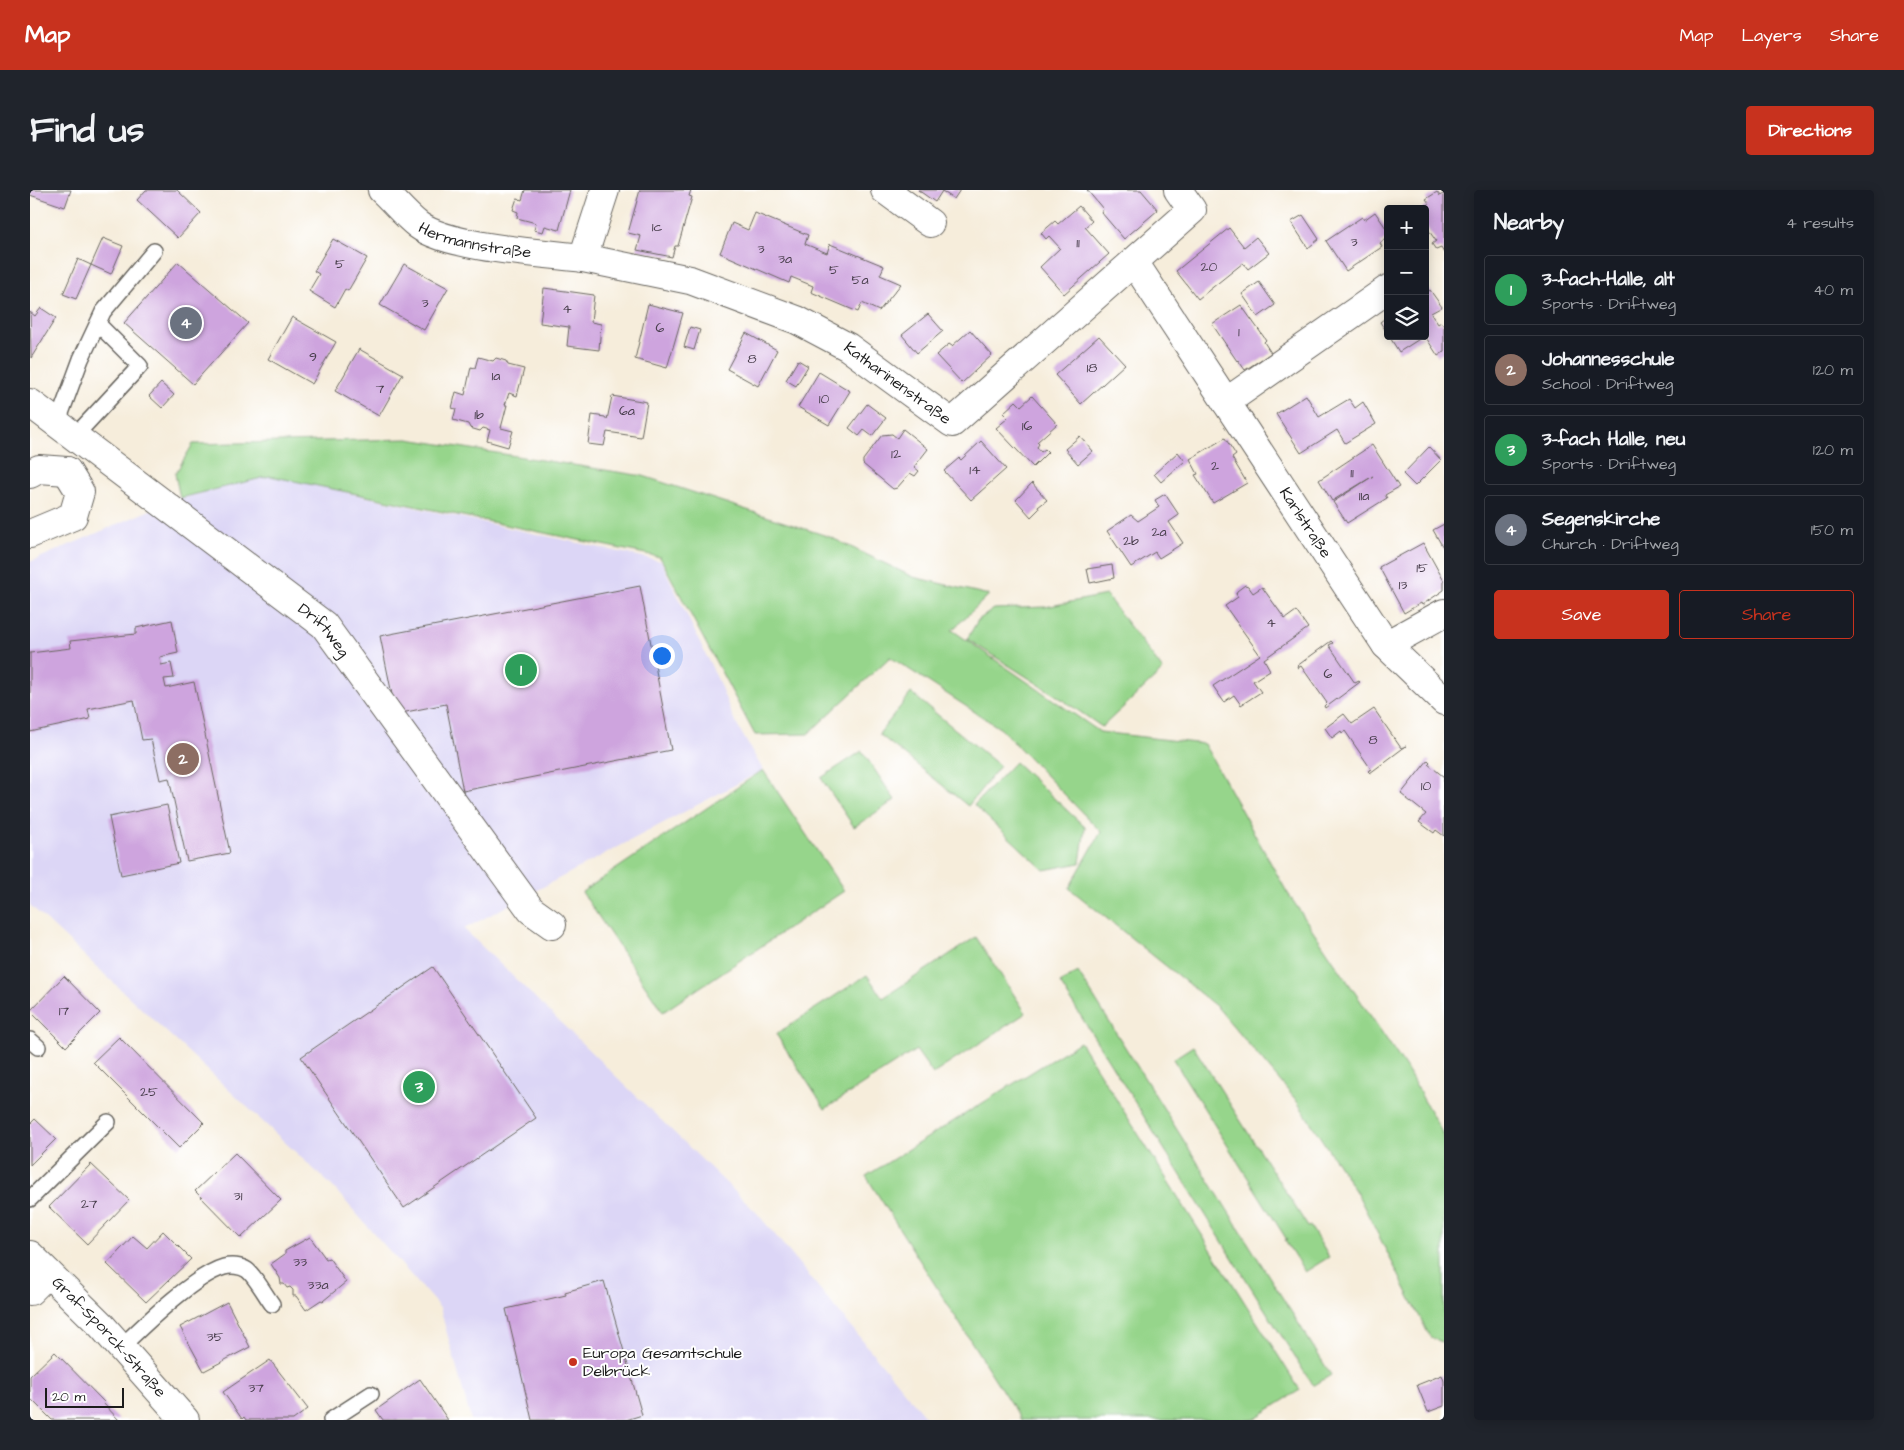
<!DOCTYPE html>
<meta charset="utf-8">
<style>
:root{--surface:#171b24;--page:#20242c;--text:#f1f3f6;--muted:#9ea1a6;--line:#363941;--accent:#c8321e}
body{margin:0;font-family:"Architects Daughter",sans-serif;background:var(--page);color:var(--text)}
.controls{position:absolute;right:15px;top:15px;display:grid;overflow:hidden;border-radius:5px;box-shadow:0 2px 12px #0003}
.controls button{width:45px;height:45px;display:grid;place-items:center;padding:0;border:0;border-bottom:1px solid var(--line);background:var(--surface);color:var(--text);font:25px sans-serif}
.scale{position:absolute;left:15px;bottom:12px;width:79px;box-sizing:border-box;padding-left:5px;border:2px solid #1c1c1c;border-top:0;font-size:14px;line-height:18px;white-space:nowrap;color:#1c1c1c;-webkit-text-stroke:4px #fff;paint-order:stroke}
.you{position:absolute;left:631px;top:465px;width:18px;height:18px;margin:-12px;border:4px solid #fff;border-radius:50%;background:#1a73e8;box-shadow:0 0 0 8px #1a73e833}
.badge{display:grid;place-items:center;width:32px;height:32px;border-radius:50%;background:var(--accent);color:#fff;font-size:16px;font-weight:700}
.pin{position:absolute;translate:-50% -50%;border:2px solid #fff;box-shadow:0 1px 5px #0006}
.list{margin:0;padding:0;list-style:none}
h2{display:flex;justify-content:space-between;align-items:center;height:65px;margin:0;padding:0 20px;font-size:21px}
h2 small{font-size:16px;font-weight:400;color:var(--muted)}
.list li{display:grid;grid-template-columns:32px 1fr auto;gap:15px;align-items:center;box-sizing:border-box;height:70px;margin:0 10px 10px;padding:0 10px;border:1px solid var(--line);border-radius:5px}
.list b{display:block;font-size:19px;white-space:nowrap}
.list p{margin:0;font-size:16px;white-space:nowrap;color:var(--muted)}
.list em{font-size:16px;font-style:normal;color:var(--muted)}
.actions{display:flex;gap:10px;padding:15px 20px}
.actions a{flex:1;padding:11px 0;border:1px solid var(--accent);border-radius:5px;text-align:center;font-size:18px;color:var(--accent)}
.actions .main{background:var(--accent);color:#fff}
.icon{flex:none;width:28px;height:28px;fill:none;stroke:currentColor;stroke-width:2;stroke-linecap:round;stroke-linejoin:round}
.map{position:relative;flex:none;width:1414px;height:1230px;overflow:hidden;border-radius:5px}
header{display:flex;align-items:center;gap:30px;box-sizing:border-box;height:70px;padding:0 25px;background:var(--accent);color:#fff}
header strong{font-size:24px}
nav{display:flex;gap:28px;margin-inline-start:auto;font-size:18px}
.intro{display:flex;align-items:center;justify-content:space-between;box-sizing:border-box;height:120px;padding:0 30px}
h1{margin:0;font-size:35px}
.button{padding:12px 22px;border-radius:5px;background:var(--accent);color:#fff;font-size:18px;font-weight:700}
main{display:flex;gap:30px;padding:0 30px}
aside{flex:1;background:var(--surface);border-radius:5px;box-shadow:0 2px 12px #0003}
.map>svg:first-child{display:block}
</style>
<header>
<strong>Map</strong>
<nav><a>Map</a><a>Layers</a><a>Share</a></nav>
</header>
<div class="intro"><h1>Find us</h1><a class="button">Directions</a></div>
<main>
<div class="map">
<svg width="1414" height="1230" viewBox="0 0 1414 1230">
<rect width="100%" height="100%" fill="#fff"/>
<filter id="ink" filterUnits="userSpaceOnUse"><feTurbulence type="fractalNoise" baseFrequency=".02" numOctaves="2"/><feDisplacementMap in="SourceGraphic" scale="10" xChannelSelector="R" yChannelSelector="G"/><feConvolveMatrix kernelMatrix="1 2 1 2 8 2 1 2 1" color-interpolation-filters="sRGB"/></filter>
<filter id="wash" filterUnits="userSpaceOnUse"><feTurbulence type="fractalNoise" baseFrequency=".0096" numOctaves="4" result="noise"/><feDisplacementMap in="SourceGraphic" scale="20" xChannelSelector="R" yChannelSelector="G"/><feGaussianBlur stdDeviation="1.12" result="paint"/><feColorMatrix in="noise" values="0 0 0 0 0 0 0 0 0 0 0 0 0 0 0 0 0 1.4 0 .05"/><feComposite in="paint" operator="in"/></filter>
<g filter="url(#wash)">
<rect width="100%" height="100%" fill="#f6eddb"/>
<path fill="#dcd6f6" d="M240,286L631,371L688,490L704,530L733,580L434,739L727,1023L898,1230H441L410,1118L302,996L0,715V372L141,311Z"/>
<g fill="#96d58b" stroke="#597854">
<path d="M378,249L613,286L800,347L883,387L959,405L922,440L1070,542L1174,554L1257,702L1376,878L1414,946V1153L1400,1147L1328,1005L1266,910L1187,817L1039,698L1071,642L971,539L860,467L778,544L725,545L630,367L240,286L150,308L145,284L163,254Z"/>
<path d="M1076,405L1133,480L1072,537L1027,506L937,449L948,430L964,419L1015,417Z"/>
<path d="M881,503L970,576L938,616L849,544Z"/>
<path d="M832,561L865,610L824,637L791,588Z"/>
<path d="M985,572L1055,637L1050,673L1014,680L944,615Z"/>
<path d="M733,580L814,701L633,822L552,702Z"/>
<path d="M946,747L996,823L903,884L886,860L795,919L746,844L837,785L853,808Z"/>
<path d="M1048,782L1301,1185L1283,1196L1030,793Z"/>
<path d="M1050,852L1270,1200L1222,1230H991L836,986Z"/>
<path d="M1163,856L1278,1037L1280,1036L1299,1067L1275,1082L1255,1051L1257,1050L1143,869Z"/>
</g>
<g id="blocks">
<g fill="#cea4de">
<path d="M0,0H41L35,17L0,5Z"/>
<path d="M116,0H147L171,23L148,48L107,10Z"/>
<path d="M495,0H540L529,40L515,36L513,42L504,40L506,33L487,28L488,22L483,20L487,8L492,10Z"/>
<path d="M610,0H661L659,6L662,7L648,56H645L642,67L607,60L611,46L598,43Z"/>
<path d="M888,0H930L924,9L912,1L905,12Z"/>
<path d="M1057,0H1111L1128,20L1094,49L1071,22L1073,19Z"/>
<path d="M1407,2L1410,6L1414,3V63L1411,58L1406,60L1402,54L1406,51L1395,35V19H1391L1399,13L1396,9Z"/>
<path d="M1049,16L1062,31L1055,37L1079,64L1034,104L1010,77L1030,58L1019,46L1016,49L1011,43L1025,31L1028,34Z"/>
<path d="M1345,22L1358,41V47L1350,53L1352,57L1316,81L1296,51L1332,27L1334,30Z"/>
<path d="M725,23L778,45L775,54L797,63L800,54L854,76L850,85L871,94L849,121L832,113L828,122L781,102L783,96L761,87L759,93L690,63L702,33L718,40Z"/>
<path d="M1273,25L1289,49L1278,58L1261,32Z"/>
<path d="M1199,38L1214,57L1226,47L1239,63L1218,79L1213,73L1168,109L1146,81Z"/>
<path d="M73,48L93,56L81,84L61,75L46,109L33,104L48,69L61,75Z"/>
<path d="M303,49L337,68L318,101L315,99L305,117L279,101L289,84L284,81Z"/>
<path d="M148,72L218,133L163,194L94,133Z"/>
<path d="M374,74L418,98L394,140L350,115Z"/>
<path d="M1229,92L1245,115L1228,127L1212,104Z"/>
<path d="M514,98L564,105L561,132L571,134L569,160L537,156L539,137L510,133Z"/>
<path d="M1400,100L1412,117L1401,123L1408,134L1411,132L1414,136V162L1408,166L1395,146V104Z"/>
<path d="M618,114L653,123L637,178L605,169Z"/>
<path d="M1211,115L1236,150L1234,152L1241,163L1215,180L1208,170L1207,171L1182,134Z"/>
<path d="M11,118L26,128L1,168L0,122L5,126Z"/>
<path d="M898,124L913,141L887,163L872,145Z"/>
<path d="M1358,126V144L1350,132Z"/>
<path d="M262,127L306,152L282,194L238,169Z"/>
<path d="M660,137L670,140L664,160L654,157Z"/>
<path d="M940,140L962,165L932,193L906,165L919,154L922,156Z"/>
<path d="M716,143L747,160L728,196L697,179Z"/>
<path d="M1069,146L1095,174L1051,214L1025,185Z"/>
<path d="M1359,146H1394L1369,162Z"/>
<path d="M329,159L373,184L349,226L305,201Z"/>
<path d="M448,167L463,171L466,168L476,171L478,175L494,179L487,206L479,203L475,215H477L471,238L483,241L478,257L457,251L460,240L453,238L450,241L440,238L438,234L423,230L426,219L422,218L426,202L435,205L441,177L445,178Z"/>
<path d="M768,170L778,176L766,196L756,190Z"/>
<path d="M789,182L820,201L799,235L768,217Z"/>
<path d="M131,193L144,205L132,218L119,206Z"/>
<path d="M1276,205L1289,227L1319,209L1325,218L1333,212L1346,234L1315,253L1307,240L1271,263L1246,224Z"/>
<path d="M582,206L617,212L611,247L577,242L574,256L558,254L562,225L575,227L577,230Z"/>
<path d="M1002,206L1027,234L1007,252L1009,254L1007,257L1011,262L1015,259L1018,262L1003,277L966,238L978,228L973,223L986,211L991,216Z"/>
<path d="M837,214L856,228L842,246L834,240L829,246L819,238Z"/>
<path d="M873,239L898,259L884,277L889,281L885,286L880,283L867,298L863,299L833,274V270L852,245L862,244L867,248Z"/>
<path d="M1050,246L1063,261L1048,274L1035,259Z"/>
<path d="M1195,248L1206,265L1202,268L1217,293L1183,313L1165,285L1168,284L1160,269Z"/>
<path d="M951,251L976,279L941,310L914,281L929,268L931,270Z"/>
<path d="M1342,255L1369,297L1355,305L1357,308L1317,333L1303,312L1343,286L1302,311L1289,290Z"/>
<path d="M1399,257L1411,270L1385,296L1373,284Z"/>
<path d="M1148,262L1155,271L1131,292L1124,284Z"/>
<path d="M1002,293L1017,310L1008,317L1009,319L1001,327L986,310Z"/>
<path d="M1135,304L1149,325L1139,332L1153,353L1129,368L1125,362L1101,377L1077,341L1101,325L1108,331L1129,317L1125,310Z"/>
<path d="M1414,334V359L1403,340Z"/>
<path d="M1393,353L1414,391V400L1392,415L1391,413L1374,423L1349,377Z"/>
<path d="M1082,375L1084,388L1060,393L1057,379Z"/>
<path d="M1215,395L1218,396L1223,403L1232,397L1255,429L1266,421L1278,438L1234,469L1240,480L1223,491L1231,502L1211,515L1204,505L1194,512L1183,496L1230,465L1195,416L1208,407L1206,404L1207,401Z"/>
<path d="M610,396L641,560L433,601L416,514L366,524L350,446Z"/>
<path d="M142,430L148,463L130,467L131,475L141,473L144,488L134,489L136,498L164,492L200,663L157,671L139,588L130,590L121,549L112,550L104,510L58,519L60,529L0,542V463L41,458L40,451L106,444V438Z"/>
<path d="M1301,451L1303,453L1299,455L1325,493L1329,491L1330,492L1295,518L1294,516L1297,513L1271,476L1268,478L1267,476Z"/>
<path d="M1344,519L1371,558L1376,556L1340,583L1338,581L1341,579L1315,541L1312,543L1311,541L1302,548L1295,538L1314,524L1322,534Z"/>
<path d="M1398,570L1400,572L1398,574L1414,587V646L1406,640L1404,643L1389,632L1396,624L1371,604Z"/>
<path d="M137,615L149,673L91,685L79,627Z"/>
<path d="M403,777L506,928L374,1018L271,867Z"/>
<path d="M34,786L70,823L36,857L0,821Z"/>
<path d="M89,847L174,933L149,958L63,872Z"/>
<path d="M5,929L26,949L0,975V934Z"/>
<path d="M205,963L251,1010L211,1048L165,1001Z"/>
<path d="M61,974L99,1010L57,1054L19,1017Z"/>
<path d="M133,1041L161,1069L116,1112L77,1074L103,1046L117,1058Z"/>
<path d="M280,1047L296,1069L299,1068L316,1092L293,1111L291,1110L276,1120L266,1106H263V1100L260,1097L257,1098L254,1094H251L250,1088L241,1074L255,1064V1061Z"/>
<path d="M574,1091L612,1225L596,1230H502L476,1119L536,1105L535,1102Z"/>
<path d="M197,1112L220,1157L174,1181L150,1137Z"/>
<path d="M25,1162L74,1212L73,1213L89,1230H22L0,1208V1186Z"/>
<path d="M240,1170L278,1219L263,1230H216L214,1227L212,1229L193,1202Z"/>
<path d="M1412,1185L1414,1191V1216L1398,1222L1387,1195Z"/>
<path d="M390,1189L418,1230H353L346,1220Z"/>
</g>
</g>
</g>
<g filter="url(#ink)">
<use href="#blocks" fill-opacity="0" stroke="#68655f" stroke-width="1"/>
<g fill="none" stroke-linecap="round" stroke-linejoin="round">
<g stroke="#68655f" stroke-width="18">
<g id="lane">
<path d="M27,234L51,169L73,122L124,61"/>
<path d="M44,247L110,176L68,134"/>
<path d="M0,850L8,857"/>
<path d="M0,1009L78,932"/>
<path d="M91,1157C114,1135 165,1085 194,1077C201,1075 211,1076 217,1080C225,1086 236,1106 242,1114"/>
<path d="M301,1230L341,1204"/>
</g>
</g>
<g stroke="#68655f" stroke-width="30">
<g id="street">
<path id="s1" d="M352,0C364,11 375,25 388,35C419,58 513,63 553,68"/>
<path id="s2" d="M575,0L553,68L660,90L767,130L818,157L922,233L1162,20L1148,0"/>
<path d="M855,0L900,33"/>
<path id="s3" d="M1104,72L1356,455L1414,511"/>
<path d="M1196,212L1358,99"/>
<path id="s4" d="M0,213L294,435L501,720L522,735"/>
<path d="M0,284L9,279L37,281"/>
<path d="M0,344L43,326L50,302L37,281"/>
<path d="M1356,455L1414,423"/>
<path id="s5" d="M0,1065L71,1135L155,1230"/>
<path d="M0,1101L18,1083"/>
</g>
</g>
<use href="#lane" stroke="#fff" stroke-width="15"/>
<use href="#street" stroke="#fff" stroke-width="28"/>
</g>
</g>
<circle fill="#c8321e" stroke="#fff" stroke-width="2" cx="543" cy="1172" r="5"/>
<g text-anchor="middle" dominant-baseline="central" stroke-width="4" stroke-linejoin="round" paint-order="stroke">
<g font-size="14" fill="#483e4c">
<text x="627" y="37">1c</text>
<text x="1324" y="52">3</text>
<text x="1048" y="53">11</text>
<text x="731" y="59">3</text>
<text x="755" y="69">3a</text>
<text x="310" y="74">5</text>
<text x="1179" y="77">20</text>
<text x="804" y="80">5</text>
<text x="830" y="90">5a</text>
<text x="395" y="113">3</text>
<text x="537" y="119">4</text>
<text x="630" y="138">6</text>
<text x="1209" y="142">1</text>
<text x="283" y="167">9</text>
<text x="722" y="169">8</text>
<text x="1062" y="178">18</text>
<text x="466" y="186">1a</text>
<text x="350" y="199">7</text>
<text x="794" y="209">10</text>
<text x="597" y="221">6a</text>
<text x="449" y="225">1b</text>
<text x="997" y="236">16</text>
<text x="866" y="264">12</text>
<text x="1185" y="276">2</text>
<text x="945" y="280">14</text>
<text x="1322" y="283">11</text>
<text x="1334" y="306">11a</text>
<text x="1129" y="342">2a</text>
<text x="1101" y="351">2b</text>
<text x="1392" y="378">15</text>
<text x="1373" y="395">13</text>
<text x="1241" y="433">4</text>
<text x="1298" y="484">6</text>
<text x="1343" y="550">8</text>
<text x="1396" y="596">10</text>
<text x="34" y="821">17</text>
<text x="119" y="902">25</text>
<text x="208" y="1006">31</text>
<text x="59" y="1014">27</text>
<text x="270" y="1072">33</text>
<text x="288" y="1095">33a</text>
<text x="185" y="1147">35</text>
<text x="226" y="1198">37</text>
</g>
<g font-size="16" fill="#1c1c1c" stroke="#fff">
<text stroke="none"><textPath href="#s1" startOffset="110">Hermannstraße</textPath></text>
<text stroke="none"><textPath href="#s2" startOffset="414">Katharinenstraße</textPath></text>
<text stroke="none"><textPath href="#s3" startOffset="312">Karlstraße</textPath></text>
<text stroke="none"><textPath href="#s4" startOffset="372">Driftweg</textPath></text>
<text stroke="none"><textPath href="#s5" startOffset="114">Graf-Sporck-Straße</textPath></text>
</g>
<g font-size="16" fill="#1c1c1c" stroke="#fff" text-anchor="start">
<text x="553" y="1163">Europa Gesamtschule<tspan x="553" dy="18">Delbrück</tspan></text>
</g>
</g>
</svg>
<div class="controls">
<button>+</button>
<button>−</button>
<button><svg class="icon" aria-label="layers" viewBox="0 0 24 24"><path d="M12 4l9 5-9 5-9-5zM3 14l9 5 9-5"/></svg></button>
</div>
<div class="scale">20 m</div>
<div class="you"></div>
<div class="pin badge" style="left:491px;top:480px;background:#2e9e5b">1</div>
<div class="pin badge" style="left:153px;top:569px;background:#8d6e63">2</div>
<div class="pin badge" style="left:389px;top:897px;background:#2e9e5b">3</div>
<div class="pin badge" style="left:156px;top:133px;background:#6b7280">4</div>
</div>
<aside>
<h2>Nearby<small>4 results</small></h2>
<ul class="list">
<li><span class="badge" style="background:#2e9e5b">1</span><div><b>3-fach-Halle, alt</b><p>Sports · Driftweg</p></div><em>40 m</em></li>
<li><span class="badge" style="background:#8d6e63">2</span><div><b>Johannesschule</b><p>School · Driftweg</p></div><em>120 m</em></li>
<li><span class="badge" style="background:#2e9e5b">3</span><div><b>3-fach Halle, neu</b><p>Sports · Driftweg</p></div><em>120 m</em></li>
<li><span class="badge" style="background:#6b7280">4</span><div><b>Segenskirche</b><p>Church · Driftweg</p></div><em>150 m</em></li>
</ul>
<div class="actions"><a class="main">Save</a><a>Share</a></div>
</aside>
</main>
